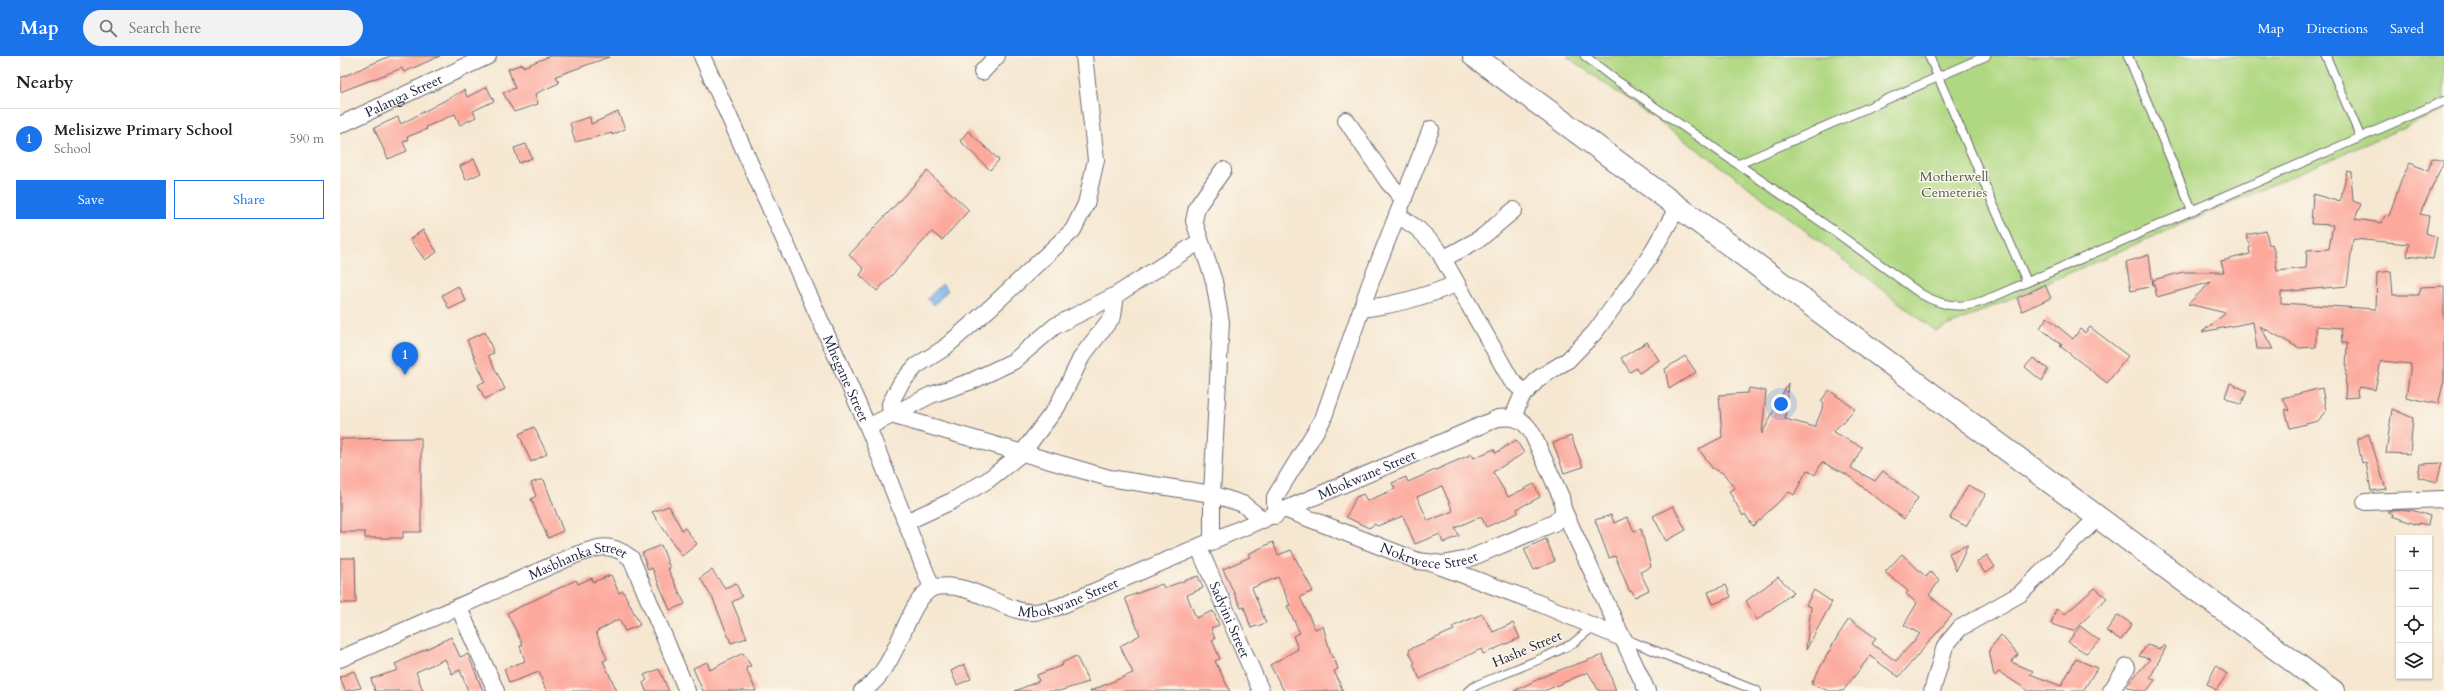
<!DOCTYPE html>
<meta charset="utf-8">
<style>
:root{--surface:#fff;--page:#f2f2f2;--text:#222;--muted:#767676;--line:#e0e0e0;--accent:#1a73e8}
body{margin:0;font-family:Cardo,serif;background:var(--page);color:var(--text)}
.controls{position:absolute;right:12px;bottom:12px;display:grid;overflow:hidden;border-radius:0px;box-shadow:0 1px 3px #0004}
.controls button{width:36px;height:36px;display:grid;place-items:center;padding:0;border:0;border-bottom:1px solid var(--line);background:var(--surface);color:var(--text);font:20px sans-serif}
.you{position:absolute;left:1441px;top:348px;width:14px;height:14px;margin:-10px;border:3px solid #fff;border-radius:50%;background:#1a73e8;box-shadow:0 0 0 6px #1a73e833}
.badge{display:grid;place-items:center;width:26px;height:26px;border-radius:50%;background:var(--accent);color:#fff;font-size:13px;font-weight:700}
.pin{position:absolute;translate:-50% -33px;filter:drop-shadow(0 1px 2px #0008)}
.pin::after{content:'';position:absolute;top:21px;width:14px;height:12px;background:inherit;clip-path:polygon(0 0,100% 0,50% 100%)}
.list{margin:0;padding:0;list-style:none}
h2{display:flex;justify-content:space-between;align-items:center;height:52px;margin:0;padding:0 16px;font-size:17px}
h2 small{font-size:13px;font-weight:400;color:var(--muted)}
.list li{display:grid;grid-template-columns:26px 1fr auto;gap:12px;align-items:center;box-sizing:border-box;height:60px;padding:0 16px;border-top:1px solid var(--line)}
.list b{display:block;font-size:15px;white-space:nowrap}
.list p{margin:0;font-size:13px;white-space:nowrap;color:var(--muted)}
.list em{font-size:13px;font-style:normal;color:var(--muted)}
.actions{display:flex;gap:8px;padding:12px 16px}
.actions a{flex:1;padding:9px 0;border:1px solid var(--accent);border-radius:0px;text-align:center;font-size:14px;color:var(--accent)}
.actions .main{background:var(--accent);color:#fff}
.icon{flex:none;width:22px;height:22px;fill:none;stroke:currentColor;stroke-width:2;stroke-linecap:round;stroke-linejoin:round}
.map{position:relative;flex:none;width:2104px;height:635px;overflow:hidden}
header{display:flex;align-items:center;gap:24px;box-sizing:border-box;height:56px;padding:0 20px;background:var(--accent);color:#fff}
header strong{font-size:19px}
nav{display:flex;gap:22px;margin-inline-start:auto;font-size:14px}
.search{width:280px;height:36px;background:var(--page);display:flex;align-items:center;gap:10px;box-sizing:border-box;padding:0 14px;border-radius:22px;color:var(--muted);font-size:15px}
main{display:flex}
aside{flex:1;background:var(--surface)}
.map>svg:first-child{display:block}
</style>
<header>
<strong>Map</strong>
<div class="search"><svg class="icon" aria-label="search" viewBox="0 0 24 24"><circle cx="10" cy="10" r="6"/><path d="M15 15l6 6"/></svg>Search here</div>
<nav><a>Map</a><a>Directions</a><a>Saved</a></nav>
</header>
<main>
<aside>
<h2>Nearby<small></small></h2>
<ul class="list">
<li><span class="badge">1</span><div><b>Melisizwe Primary School</b><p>School</p></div><em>590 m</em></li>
</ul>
<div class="actions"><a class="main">Save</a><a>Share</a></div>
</aside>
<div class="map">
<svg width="2104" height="635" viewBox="0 0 2104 635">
<rect width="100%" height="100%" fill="#fbf7ec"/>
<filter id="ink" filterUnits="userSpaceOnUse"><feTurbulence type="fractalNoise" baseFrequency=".025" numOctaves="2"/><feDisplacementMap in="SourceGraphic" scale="8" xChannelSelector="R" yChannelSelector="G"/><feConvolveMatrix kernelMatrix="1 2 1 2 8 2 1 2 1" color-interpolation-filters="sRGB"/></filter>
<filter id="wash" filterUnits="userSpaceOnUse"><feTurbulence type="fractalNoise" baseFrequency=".012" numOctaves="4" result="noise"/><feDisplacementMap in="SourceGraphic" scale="16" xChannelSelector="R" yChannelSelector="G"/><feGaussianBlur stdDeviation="0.9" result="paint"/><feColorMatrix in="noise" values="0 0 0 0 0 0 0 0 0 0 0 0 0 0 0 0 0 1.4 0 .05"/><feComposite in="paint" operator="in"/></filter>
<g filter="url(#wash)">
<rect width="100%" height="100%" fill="#f6e7d1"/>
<path fill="#b0d882" stroke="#697d5e" d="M1226,0H2104V54L1596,275L1385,113Z"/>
<path fill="#76b0e7" stroke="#4c6991" d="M602,228L608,234L594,249L587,243Z"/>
<g id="blocks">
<g fill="#fca99c" fill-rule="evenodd">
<path d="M50,0H100L64,16L62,12L0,36V22Z"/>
<path d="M210,0L269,1L216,20L219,27L195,38L198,48L174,56L163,37L175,32L168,13L183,8V11Z"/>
<path d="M147,31L154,45L133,55L136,61L120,69L115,58L86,71L87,73L67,81L68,84L63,86L67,95L48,103L34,72L58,61L61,68L124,34L127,41Z"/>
<path d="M278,56L285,73L272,79V77L235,86L230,67L250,61L251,68Z"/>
<path d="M628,75L659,104L650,114L620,85Z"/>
<path d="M186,88L192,102L179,107L174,92Z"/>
<path d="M2092,102L2104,105L2080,158L2089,160L2086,177L2097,181L2093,203L2067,200L2069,188L2013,183L2007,230L1941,236V247L2036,253L2037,217L2051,215L2053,239H2079L2080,231L2104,230V325L2098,348L2066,341L2071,308L2041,305L2035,334L2020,331L2017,334L2018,341L2005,342L2007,287H2002L2001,272L1976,270V291L1959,292L1920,270L1933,293H1917L1913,266L1862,276L1886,257L1848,248L1871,226L1817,241L1813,224L1843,216H1884L1881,205L1910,198L1909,192L1911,191L1906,179L1926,175L1929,189L1932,188L1935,198L1937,215L1966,212L1967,194L1989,193L1993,169L1971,168L1973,138L2000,146L2007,115L2011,116L2013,145L2021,148L2015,163L2042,167L2045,159L2049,160L2061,124L2070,107L2088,115Z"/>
<path d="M134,103L141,117L126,124L120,110Z"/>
<path d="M587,115L629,154L602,184L592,176L537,235L520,219L524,213L509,199Z"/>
<path d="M83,174L97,196L85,204L70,183Z"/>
<path d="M1809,199L1813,230L1791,235L1786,206Z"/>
<path d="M1705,229L1711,242L1682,255L1677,242Z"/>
<path d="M118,230L126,245L109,253L102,239Z"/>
<path d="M1707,261L1733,283L1740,273L1745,277L1750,271L1788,300L1767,327L1720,290L1722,289L1700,272Z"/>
<path d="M145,276L154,297L148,299L165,333L145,343L138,329L145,325L127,284Z"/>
<path d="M1307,286L1319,304L1299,317L1296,312L1290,316L1281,302Z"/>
<path d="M1345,300L1356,316L1329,333L1325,313Z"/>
<path d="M1693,302L1708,313L1702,325L1685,311Z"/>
<path d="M1448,327L1445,363L1475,371L1484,348L1481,345L1489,334L1515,353L1493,376L1522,391L1511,412L1535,425L1543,415L1578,442L1564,463L1506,418L1482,406L1475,419L1467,414L1454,439L1449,436L1413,470L1405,458L1403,460L1389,435L1395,432L1383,417L1372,412L1359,393L1382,381L1379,339L1408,337L1409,332L1426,335L1422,378Z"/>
<path d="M1890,327L1907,335L1901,349L1885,341Z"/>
<path d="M1982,332L1986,354L1978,365L1950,372L1945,353L1950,355L1942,342Z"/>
<path d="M2052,353L2073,362L2070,398L2046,397Z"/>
<path d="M194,371L207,398L191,406L179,378Z"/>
<path d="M2029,378V379L2046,433L2031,435L2026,406L2022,407L2017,383Z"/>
<path d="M1231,380L1243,411L1224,417L1213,387Z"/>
<path d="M81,382V476H63V482H25V476H0V383Z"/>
<path d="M1176,384L1184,397L1153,416L1168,441L1194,428L1200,441L1177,453L1178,457L1146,471L1141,460L1115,472L1119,480L1103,487L1100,478L1075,488L1063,460L1037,470L1035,468L1029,472L1006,461L1016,441L1023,438L1027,445L1055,433L1052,427L1066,421L1068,426L1132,398L1134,402L1154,393L1156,397ZM1102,430L1113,455L1088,465L1077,441Z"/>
<path d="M2102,407L2097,426L2078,421L2080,408Z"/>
<path d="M199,424H204L223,475L208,482L191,443L196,440L191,427Z"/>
<path d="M1628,429L1646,438L1626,470L1610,462Z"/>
<path d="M329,450L342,474L345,472L357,488L342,500L312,456Z"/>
<path d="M1333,450L1346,474L1326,485L1313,460Z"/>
<path d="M2072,454L2090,460L2088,469L2079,467L2078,469L2052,460L2053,458L2047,455Z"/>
<path d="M1271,459L1274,467L1287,461L1294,475L1301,473L1311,511L1300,516L1309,534L1295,541L1292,535L1290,536L1275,500L1269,502L1255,464Z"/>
<path d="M1206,483L1215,505L1194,514L1184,493Z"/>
<path d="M933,486L938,499L951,494L973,535L960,541L975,573L983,570L992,602L994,601L998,613L994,615L1003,635H944L930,609L958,593L953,580L960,577L947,550L950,549L938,521L912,532L926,567L911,572L904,551L901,552L883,513L910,501L908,498Z"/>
<path d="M321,489L330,512L328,513L345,548L330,554L312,512L308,514L302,497Z"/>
<path d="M1628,489L1616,515L1609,497Z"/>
<path d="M1562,498L1586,521L1590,516L1600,524L1589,539L1612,559L1559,621L1530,600L1503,635H1489L1471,628L1497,581L1509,563L1536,582L1532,588L1556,605L1580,578L1564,569L1577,547L1566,538L1568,535L1545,516Z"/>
<path d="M1647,499L1655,511L1645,517L1637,506Z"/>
<path d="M0,502H15L16,547H0Z"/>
<path d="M372,514L385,532L396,527L402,541L392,546L407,582L391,587L373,543L360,522Z"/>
<path d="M271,519L279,537L283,535L300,569L285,575L279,563L256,576L267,603L263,605L277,635H206L199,616L169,627L164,613L185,605L180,590L183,589L167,557L236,524L238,528L252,522L253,526Z"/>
<path d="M858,520L863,532L847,539L856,562L873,555L879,569L871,572L875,583L872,584L880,603L875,605L890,635H750L793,617L780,590L800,579L785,542L822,528L824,532Z"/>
<path d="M1438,521L1454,536L1417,564L1406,545Z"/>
<path d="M1386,529L1391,541L1373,548L1368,536Z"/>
<path d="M1755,532L1767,542L1733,575L1711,568L1716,553L1725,558Z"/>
<path d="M1474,534L1492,546L1466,594L1471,551L1466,549Z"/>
<path d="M1142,558L1153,576L1173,567L1180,582L1143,598L1141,593L1080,623L1073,608L1075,607L1069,596L1070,593L1114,574L1112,571Z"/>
<path d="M1778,559L1792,568L1781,584L1766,575Z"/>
<path d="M1740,570L1760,585L1746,597L1728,586Z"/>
<path d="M1661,579L1678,599L1671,606L1693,615L1690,618L1721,630L1736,603L1757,612L1743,635H1689L1659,616L1654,620L1649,594Z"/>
<path d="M111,581L120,601L128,598L143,635H128L120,614L112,618L105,603L76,616L83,635H35L31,623L58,614L55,608Z"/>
<path d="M1807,589L1820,593L1824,589L1826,591L1810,622L1815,624L1807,635H1799L1786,630L1810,603L1799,600Z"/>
<path d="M403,597L411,610L406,612L416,635H363L353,612L367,606L370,614Z"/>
<path d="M1263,599L1276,635H1259L1248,616L1204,635H1174L1211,617Z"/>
<path d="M736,600L749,626L719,635H675L699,625L697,619L723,609L722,607Z"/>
<path d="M624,608L631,623L617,629L611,615Z"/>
<path d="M1876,610L1887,618L1876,634L1867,628Z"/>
<path d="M319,613L329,635H306L303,627L307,624L304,619Z"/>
<path d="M14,615L21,632L5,635L0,621Z"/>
</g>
</g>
</g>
<g filter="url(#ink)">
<use href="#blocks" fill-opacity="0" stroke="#6c6770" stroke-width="1"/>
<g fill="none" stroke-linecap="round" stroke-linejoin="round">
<g stroke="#6c6770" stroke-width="10">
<g id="service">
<path d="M1245,0L1273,22L1490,172L1581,238C1607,253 1627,253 1653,241L2104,45"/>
<path d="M1589,0L1687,226"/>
<path d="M1788,0L1852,154"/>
<path d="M1986,0L2020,80"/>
<path d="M1399,108L1646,0"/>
<path d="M1285,583L1417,635"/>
<path d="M1128,635L1137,629L1205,601L1232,588L1254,570"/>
</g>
</g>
<g stroke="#6c6770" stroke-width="18">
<g id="minor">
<path id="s1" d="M362,0L528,371L592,532C564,548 560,612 522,635"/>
<path d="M744,0L756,104L746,148L733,174L650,252L603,293L576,310L561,327L550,348L551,359L769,422L872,438L903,448L923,464"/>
<path d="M642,16L657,0"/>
<path d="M1006,64L1048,126L1064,144"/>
<path id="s2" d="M0,69L148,0"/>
<path d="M1058,159L1078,173L1097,192L1171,324L1185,337"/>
<path d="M1103,203L1141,182L1174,154"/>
<path d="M1022,253C1055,249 1085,241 1116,228"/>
<path d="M1173,361L1181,342L1199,322L1228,304L1255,276L1308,203L1338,151"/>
<path d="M528,371L591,339L632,325L674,305L715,270L776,239L859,186"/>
<path d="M2025,446L2104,443"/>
<path id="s3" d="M947,454L1078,505L1103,508L1128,503L1214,467L1222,459L1223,453"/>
<path d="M935,460V441L983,363L1030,228L1091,73"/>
<path d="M566,466L612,445L648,424L682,397L717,351L742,300L773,260L776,239"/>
<path d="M872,487V438L881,266L874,225L854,165L857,151L883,114"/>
<path id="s4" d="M859,492L921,635"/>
<path d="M1099,510L1191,544L1284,583"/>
<path id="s5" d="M592,532C625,524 651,547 681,555C694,558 707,554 718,551L1158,362C1174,360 1184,363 1192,377L1221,441L1223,453L1307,635"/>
<path d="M119,552L156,635"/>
<path id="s6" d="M0,603L233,500C257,491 270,485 291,502L347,635"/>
<path d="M1592,635L1605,590L1620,572L1680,538L1758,461"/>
<path d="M1771,635L1787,611"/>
</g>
</g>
<g stroke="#6c6770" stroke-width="24">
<path id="secondary" d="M1134,0L1993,635"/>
</g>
<use href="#service" stroke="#fff" stroke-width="8"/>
<use href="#minor" stroke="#fff" stroke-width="16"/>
<use href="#secondary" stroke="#fff" stroke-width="22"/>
</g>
</g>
<g text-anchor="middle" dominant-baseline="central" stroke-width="3" stroke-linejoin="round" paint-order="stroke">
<g font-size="14" fill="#22223b" stroke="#fbf7ec">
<text stroke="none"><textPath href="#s2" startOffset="70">Palanga Street</textPath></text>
<text stroke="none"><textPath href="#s1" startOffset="353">Mhegane Street</textPath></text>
<text stroke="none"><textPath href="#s5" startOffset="467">Mbokwane Street</textPath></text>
<text stroke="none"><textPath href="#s3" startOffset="151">Nokrwece Street</textPath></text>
<text stroke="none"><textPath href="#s6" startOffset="259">Masbhanka Street</textPath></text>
<text stroke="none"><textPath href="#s5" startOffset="143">Mbokwane Street</textPath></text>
<text stroke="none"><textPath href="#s4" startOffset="78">Sadyini Street</textPath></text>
<text transform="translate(1187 593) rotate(-23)">Hashe Street</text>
</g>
<g font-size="14" fill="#4d5950" stroke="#fbf7ec">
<text x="1614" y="120">Motherwell<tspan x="1614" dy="16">Cemeteries</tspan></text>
</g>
</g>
</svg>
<div class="controls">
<button>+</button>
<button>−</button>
<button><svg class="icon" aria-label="locate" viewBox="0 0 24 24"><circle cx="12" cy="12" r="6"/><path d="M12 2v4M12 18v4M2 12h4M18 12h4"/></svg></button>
<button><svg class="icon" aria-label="layers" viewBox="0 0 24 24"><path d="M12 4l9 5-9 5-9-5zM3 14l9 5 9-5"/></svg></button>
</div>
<div class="you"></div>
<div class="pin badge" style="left:65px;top:319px">1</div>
</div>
</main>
